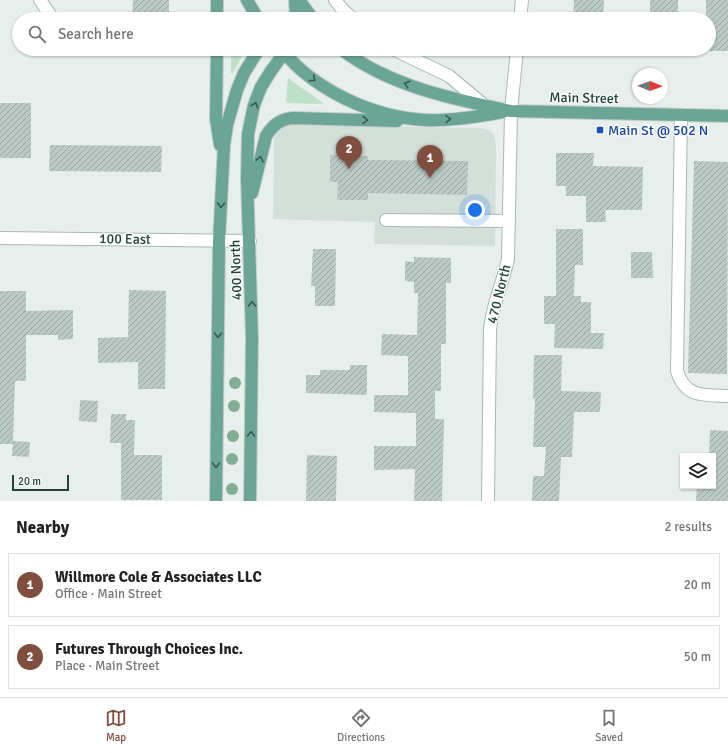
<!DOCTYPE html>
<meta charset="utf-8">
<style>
:root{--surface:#fff;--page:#f6f6f6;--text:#202124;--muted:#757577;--line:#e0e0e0;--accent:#7f4e3f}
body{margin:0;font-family:Signika,sans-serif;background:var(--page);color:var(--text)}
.controls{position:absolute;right:12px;bottom:12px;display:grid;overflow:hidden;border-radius:0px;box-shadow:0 1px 3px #0004}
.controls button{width:36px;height:36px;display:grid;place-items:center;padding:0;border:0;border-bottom:1px solid var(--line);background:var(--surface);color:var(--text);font:20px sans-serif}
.compass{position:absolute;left:632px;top:68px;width:36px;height:36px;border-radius:50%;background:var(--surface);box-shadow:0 1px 3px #0004;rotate:91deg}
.scale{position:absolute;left:12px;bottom:10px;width:57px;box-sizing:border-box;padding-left:4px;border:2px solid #24423a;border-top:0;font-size:11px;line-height:14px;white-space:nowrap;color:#24423a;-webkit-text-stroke:3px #f7fbf9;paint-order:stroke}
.you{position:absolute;left:475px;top:210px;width:14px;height:14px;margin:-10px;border:3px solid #fff;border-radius:50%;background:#1a73e8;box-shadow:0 0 0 6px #1a73e833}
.badge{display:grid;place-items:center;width:26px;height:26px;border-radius:50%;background:var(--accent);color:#fff;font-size:13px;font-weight:700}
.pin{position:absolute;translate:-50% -33px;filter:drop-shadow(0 1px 2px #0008)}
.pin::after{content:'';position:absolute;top:21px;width:14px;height:12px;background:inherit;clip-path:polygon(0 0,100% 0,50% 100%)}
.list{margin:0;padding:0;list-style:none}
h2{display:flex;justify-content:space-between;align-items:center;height:52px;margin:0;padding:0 16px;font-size:17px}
h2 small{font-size:13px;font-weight:400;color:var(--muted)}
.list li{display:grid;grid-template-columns:26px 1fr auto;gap:12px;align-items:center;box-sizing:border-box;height:64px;margin:0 8px 8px;padding:0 8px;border:1px solid var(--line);border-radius:0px}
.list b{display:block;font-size:15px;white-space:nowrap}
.list p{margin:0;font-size:13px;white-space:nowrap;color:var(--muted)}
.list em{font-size:13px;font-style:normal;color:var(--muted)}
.icon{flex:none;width:22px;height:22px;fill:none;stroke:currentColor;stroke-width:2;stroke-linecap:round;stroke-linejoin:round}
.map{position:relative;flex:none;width:728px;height:501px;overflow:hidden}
.search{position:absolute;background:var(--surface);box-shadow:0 1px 3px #0004;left:12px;right:12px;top:12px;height:44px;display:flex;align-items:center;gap:10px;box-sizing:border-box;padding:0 14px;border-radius:22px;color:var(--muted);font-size:15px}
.sheet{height:196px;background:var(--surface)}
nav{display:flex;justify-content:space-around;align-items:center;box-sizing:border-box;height:56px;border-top:1px solid var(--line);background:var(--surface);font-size:11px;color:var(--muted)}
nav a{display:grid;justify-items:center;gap:2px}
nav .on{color:var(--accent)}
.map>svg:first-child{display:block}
</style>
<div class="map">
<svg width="728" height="501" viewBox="0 0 728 501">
<defs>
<pattern id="building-hatch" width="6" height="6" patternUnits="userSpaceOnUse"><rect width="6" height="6" fill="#bbcac4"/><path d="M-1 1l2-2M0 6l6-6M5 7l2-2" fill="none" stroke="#98a6a0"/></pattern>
</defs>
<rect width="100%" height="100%" fill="#e6efeb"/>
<path fill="#d4dfda" d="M288,125L481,128L489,130L494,134L496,145L495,246L374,244L375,222L273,219L274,139L278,130L282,127Z"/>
<g fill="#bfe0c8">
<path d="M231,49H246L233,73H231Z"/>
<path d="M288,78L323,103V104L288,103L286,101Z"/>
</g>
<g fill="url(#building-hatch)">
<path d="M133,0H169V19H132Z"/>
<path d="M574,0H604L603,19H573Z"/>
<rect x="650" y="0" width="28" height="19"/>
<path d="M706,0H728V51H709V19H706Z"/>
<rect x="0" y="103" width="31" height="55"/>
<path d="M50,145L162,146L161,172L49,171Z"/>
<path d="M556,153H594L593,166L643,167L642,210H605L606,222H586V196H566V186H556Z"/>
<path d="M330,155L368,156V160L468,161L467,195L368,193V200H337L338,182H330Z"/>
<path d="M694,161L728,162L727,374L688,373Z"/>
<path d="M556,229H583V265H575L574,296H581V302H591V333H604L603,349L554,348L555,324H544V296H556Z"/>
<path d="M313,249H336L335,306H315V286H311Z"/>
<path d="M631,252H652L653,278H631Z"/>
<path d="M414,257L451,258V283H446V344H441V391H435V419H444L442,501H414L415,469L374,470V446H416V413L374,412V395H408V356L381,355L382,334L417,335L418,293H414V282L405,281V261L414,262Z"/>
<path d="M129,290L166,291L165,389H138V362L98,363V338L128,337Z"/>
<path d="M0,291H26V311L73,310V339L58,340V335H26V381H15L13,441L30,442L29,457L12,456L13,444H0Z"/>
<path d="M534,355H562L561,391L601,392L600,412H574L572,457H561L559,501H532L533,476H544L546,447H533L535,399H533Z"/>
<path d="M350,365H367V395L306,393V375H320V370H350Z"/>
<path d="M80,400L98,401L97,422L79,421Z"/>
<path d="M111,414H126V420H135L134,455H162V500H121V443H110Z"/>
<path d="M710,430L728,431V501H696L697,486H713V456H709Z"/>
<path d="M307,455L337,456L336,501H306Z"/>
</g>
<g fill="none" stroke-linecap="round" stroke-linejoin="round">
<g stroke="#a8b8b2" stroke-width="14">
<g id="minor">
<path d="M40,0L53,19"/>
<path d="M335,0L343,10L353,19"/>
<path d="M520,19L522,0"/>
<path d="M393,49L449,76L485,106"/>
<path d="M681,115L677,371C685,398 704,395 728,396"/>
<path d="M386,220L509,221"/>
<path d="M0,238L250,241"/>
<path d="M488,501L490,330C492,305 503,283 508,259L511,111L517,49"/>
</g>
</g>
<g stroke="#c2cac8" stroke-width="14">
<g id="major">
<path d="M247,0L258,19"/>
<path d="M295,0L296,19"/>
<path d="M299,0L313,19"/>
<path d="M217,19V0"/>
<path d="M217,49L216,119L220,145"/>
<path d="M281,49C314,90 372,117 425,120C451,121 477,117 503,112"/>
<path d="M341,49C389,86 452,99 511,111L728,116"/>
<path d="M252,193L266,136C273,125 280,119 293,118L397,121"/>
<path d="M216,501L219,241L224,146L227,125L237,90L244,73L259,49"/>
<path d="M250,501L252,338L247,178L248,134L254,105L261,87L271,71L287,49"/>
</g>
</g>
<use href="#minor" stroke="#fff" stroke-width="12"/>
<use href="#major" stroke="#6aa596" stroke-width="12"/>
</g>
<g fill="#80af93">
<circle cx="235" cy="383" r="6"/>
<circle cx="234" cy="406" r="6"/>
<circle cx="233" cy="436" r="6"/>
<circle cx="232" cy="459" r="6"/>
<circle cx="232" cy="489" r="6"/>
</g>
<defs><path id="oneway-chevron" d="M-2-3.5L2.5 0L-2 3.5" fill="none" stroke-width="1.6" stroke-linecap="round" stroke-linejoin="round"/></defs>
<g stroke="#365b51">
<use href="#oneway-chevron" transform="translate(313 79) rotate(37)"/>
<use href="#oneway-chevron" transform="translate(407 84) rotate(-161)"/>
<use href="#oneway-chevron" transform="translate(255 105) rotate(-71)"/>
<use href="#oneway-chevron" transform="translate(448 119) rotate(-3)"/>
<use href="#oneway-chevron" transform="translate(365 120) rotate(1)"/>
<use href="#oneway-chevron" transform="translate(260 159) rotate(-77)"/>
<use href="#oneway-chevron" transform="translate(221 205) rotate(93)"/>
<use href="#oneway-chevron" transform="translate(252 304) rotate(-91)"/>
<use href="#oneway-chevron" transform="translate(218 335) rotate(91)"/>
<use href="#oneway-chevron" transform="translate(251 434) rotate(-89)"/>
<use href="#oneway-chevron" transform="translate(216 465) rotate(91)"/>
</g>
<rect fill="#1a4fb4" stroke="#f7fbf9" stroke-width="1.5" x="596" y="126" width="8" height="8" rx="2"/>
<g text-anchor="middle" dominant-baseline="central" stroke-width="3" stroke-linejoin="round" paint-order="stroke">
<g font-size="14" fill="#24423a" stroke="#f7fbf9">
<text transform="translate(584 98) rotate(1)">Main Street</text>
<text transform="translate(125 239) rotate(1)">100 East</text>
<text transform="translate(236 270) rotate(-92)">400 North</text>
<text transform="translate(499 294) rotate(-76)">470 North</text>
</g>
<g font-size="14" fill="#164399" stroke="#f7fbf9" text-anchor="start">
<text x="608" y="130">Main St @ 502 N</text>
</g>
</g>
</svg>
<div class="controls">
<button><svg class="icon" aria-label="layers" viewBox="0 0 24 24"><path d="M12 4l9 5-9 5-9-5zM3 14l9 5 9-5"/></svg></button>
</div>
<svg class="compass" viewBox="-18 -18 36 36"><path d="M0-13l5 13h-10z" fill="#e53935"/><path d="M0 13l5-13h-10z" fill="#757577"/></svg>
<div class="scale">20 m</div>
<div class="you"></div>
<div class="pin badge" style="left:430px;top:178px">1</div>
<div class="pin badge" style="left:349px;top:169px">2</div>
<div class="search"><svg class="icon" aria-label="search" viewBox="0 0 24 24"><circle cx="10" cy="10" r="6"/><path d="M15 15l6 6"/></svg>Search here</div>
</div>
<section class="sheet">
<h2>Nearby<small>2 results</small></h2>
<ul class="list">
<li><span class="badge">1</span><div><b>Willmore Cole &amp; Associates LLC</b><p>Office · Main Street</p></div><em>20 m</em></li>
<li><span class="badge">2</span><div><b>Futures Through Choices Inc.</b><p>Place · Main Street</p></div><em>50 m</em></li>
</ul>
</section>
<nav>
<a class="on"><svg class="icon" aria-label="map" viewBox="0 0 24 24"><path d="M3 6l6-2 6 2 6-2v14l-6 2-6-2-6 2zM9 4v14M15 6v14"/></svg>Map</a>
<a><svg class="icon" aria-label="directions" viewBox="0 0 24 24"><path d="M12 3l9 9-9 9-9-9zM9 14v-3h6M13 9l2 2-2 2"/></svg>Directions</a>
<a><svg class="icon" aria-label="saved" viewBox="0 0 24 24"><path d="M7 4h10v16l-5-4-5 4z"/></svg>Saved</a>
</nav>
